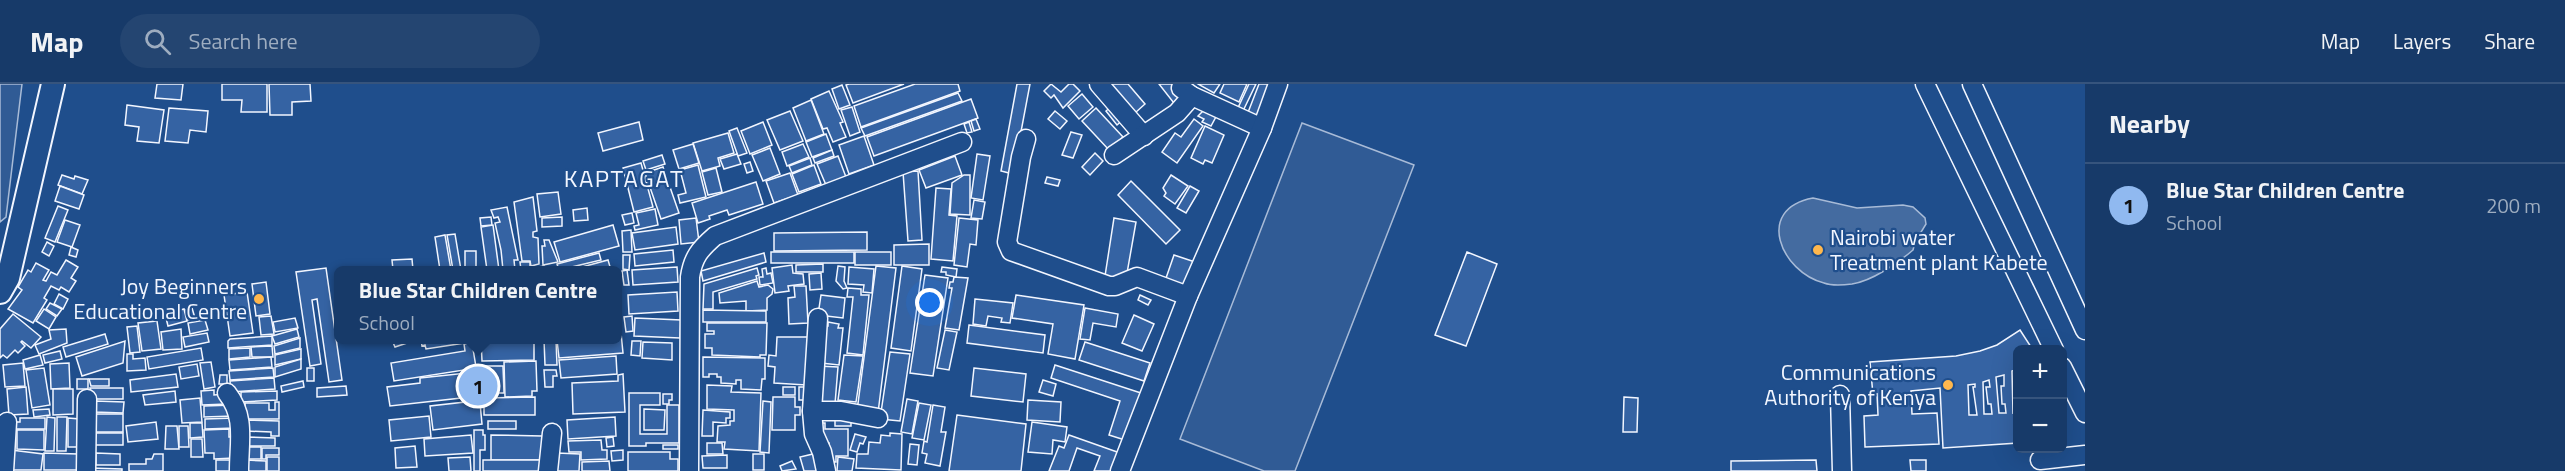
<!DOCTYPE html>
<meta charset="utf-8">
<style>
:root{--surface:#173a69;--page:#244571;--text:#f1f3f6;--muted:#9eadc0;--line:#36547d;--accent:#90b9f0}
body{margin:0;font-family:"Titillium Web",sans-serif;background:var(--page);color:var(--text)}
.controls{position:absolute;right:18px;bottom:18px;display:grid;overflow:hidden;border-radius:9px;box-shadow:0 6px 24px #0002}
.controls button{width:54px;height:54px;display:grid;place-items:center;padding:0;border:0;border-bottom:2px solid var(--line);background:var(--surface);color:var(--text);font:30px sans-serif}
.you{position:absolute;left:930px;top:219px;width:21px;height:21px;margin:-15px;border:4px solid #fff;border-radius:50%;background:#1a73e8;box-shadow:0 0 0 9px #1a73e833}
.badge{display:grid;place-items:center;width:39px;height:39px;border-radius:50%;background:var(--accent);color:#111;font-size:20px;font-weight:700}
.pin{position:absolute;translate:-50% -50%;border:3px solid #fff;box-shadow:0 2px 6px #0006}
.popup{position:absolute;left:334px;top:182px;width:288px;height:78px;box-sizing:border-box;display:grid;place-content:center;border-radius:9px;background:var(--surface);filter:drop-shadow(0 2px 4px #0005);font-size:20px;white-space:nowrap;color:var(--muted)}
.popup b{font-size:22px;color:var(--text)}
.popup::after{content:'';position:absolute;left:50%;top:100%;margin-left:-12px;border:12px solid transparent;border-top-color:var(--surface)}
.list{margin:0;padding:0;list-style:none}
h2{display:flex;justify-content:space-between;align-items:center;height:78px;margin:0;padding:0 24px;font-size:26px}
h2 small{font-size:20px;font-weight:400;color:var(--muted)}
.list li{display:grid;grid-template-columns:39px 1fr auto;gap:18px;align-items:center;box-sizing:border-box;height:84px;padding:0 24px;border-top:2px solid var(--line)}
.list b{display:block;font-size:22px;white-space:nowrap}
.list p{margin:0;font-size:20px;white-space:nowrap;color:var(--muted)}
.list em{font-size:20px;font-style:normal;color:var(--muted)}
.icon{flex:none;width:33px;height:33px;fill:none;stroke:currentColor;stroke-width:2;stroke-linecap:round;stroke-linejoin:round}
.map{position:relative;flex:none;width:2085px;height:387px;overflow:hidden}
header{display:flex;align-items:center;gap:36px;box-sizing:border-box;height:84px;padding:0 30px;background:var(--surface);border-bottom:2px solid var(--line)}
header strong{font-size:28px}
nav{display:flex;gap:33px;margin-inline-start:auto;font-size:21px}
.search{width:420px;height:54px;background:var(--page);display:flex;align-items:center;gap:15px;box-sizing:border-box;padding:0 21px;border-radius:33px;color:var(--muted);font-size:22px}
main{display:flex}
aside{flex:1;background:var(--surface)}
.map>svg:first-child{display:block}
</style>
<header>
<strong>Map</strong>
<div class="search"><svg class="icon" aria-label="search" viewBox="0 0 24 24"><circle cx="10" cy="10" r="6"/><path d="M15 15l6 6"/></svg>Search here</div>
<nav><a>Map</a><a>Layers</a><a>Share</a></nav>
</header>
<main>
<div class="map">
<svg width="2085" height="387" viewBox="0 0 2085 387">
<rect width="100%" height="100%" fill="#1f4e8c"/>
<g fill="#305b95" stroke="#a8bbd7" stroke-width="1.5">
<path d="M0,0H22L6,133L0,138Z"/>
<path d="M1302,39L1414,81L1295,387H1264L1180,355Z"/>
</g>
<path fill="#446ba0" stroke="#a8bbd7" stroke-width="1.5" d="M1813,114L1857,124L1903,121L1913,123L1925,134L1926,140L1915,158L1913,166C1898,179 1872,197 1852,200C1844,201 1832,202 1824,199C1781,188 1754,125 1813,114Z"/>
<g fill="#3563a3" stroke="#f2f6ff" stroke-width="1.5" fill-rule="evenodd">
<path d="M157,0H183L181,16L155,14Z"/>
<path d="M222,0H267V28H241L242,16H222Z"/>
<path d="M269,0H310L311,17L292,18V31H270Z"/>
<path d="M849,0H904L853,19L846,1Z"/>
<path d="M915,0H958L960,7L861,43L854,22Z"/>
<path d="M1017,0H1030L1013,90L1001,87Z"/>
<path d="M1051,0L1061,8L1069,0H1073L1080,7L1063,24L1054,11L1051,14L1044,7Z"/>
<path d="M1110,0H1128L1145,20L1135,29Z"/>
<path d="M1159,0H1172L1185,16L1177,23Z"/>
<path d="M1198,0H1220L1214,9Z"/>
<path d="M1224,0H1247L1239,18L1220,9Z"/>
<path d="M1249,0H1256L1242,29L1237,26Z"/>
<path d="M1259,0H1273L1259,35L1247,31Z"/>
<path d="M842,1L850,21L839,25L832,5Z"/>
<path d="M829,7L843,38L840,39L846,53L833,58L827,44L823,45L811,15Z"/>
<path d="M958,9L962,17L865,52L861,44Z"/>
<path d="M1082,10L1093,23L1079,35L1068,22Z"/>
<path d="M971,15L978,34L874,72L867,53Z"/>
<path d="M811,16L824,50L806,57L793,24Z"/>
<path d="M127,21L164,26L159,59L137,57L139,43L125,41Z"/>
<path d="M1113,21L1125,34L1117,41L1106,27Z"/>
<path d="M852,23L860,48L850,52L841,26Z"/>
<path d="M169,24L208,27L206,48L190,46L188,59L165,57Z"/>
<path d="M1096,24L1123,53L1109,66L1082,37Z"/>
<path d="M1204,26L1218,29L1211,42L1202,38L1204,35L1198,32Z"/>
<path d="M790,27L803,57L780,66L767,36Z"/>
<path d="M1055,27L1067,37L1060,45L1048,35Z"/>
<path d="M976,35L980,45L974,47L971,37Z"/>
<path d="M1194,35L1203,42L1177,79L1162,68L1175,49L1181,53Z"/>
<path d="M639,38L643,56L603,67L598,49Z"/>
<path d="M763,38L772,61L750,70L741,47Z"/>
<path d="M969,38L972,48L967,49L964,40Z"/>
<path d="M1205,42L1224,51L1212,79L1205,76L1203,80L1191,74Z"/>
<path d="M737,44L747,69L738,72L729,47Z"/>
<path d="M1071,48L1082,51L1073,74L1062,71Z"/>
<path d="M728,49L734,69L718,74L720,82L702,87L693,59Z"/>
<path d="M826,50L832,66L812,73L806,58Z"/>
<path d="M864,52L874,81L849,90L839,61Z"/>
<path d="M693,60L699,79L679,85L673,66Z"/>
<path d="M803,60L809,73L787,82L782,68Z"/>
<path d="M770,64L780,90L763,97L752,71Z"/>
<path d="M832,66L834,72L815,79L813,74Z"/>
<path d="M1095,69L1103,77L1090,91L1082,83Z"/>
<path d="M737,70L741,80L724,85L720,75Z"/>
<path d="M977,70L990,72L983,116L971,114Z"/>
<path d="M662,71L665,80L646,86L643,77Z"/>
<path d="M838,72L846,93L826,101L817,80Z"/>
<path d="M955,72L962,91L926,104L919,86Z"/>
<path d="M810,74L812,81L792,89L789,82Z"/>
<path d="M750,78L753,87L747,89L744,80Z"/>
<path d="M641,79L653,123L634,128L623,84Z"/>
<path d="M698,81L706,113L680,119L678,111L686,109L680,86Z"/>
<path d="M814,81L821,100L799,108L792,90Z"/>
<path d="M663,83L679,129L661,135L645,89Z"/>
<path d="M716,84L722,108L708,111L702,88Z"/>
<path d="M918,87L922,156L908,157L903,88Z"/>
<path d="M790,89L798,111L774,119L766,97Z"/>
<path d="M62,91L74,95L75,92L88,96L82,110L58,101Z"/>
<path d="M964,91H970V131L950,130L952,99Z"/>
<path d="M1171,91L1188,102L1175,120L1164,112L1166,109L1163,104Z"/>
<path d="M1047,93L1060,96L1058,102L1045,99Z"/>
<path d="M1131,97L1180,146L1166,160L1118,111Z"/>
<path d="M756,98L763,120L729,131L727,126L709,132L710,135L698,139L692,119Z"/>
<path d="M60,102L84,111L79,125L55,117Z"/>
<path d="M1190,102L1199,107L1186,129L1177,124Z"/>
<path d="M936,104L951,105L949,131L957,132L953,177L931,175Z"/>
<path d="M558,108L561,130L540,133L537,110Z"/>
<path d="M533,113L537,147L533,148V153L538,154L539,180L531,182L530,177H522L514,118Z"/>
<path d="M974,116L985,118L982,135L971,134Z"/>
<path d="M58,122L68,126L55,158L45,154Z"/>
<path d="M507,123L518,176H514L515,186H503L501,166L495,139L500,138L498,133L494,134L491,126Z"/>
<path d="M587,124L588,136L574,137L573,126Z"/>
<path d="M655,125L658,141L635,146L634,142L639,141L636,129Z"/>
<path d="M632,129L634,139L625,141L622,131Z"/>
<path d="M491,133L492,141L481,142L480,134Z"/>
<path d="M562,133V142L542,143V134Z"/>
<path d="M696,134L699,158L681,160L679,136Z"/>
<path d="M959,134L978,136L976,161L970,160L967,183L954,181Z"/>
<path d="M1114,134L1136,138L1126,195L1105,192Z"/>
<path d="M65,136L80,141L72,163L57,158Z"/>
<path d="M493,141L499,186H487L481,143Z"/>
<path d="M613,141L619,162L560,178L554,158Z"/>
<path d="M676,143L678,160L635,166L632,149Z"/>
<path d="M631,146L632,168H623L622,147Z"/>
<path d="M867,148V166L774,167V149Z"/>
<path d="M455,150L461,186H453L447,151Z"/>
<path d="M445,151L451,186H440L435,153Z"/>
<path d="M544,156H549L558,178L543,181L542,162H545Z"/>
<path d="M47,158L54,162L49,172L42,168Z"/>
<path d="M929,160V181H894V161Z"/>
<path d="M71,163L78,166L76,173L69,171Z"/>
<path d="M673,166L674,178L635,182L634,170Z"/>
<rect x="465" y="167" width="11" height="19"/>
<rect x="771" y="168" width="83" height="11"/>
<rect x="855" y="168" width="36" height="13"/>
<path d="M1467,168L1497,180L1466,262L1435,251Z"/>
<path d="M599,169L601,176L559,186L557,180Z"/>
<path d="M764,169L766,178L703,197L701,187Z"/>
<path d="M623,171H630L629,186L623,185Z"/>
<path d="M1174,171L1198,179L1189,205L1165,197Z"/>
<path d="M412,175L413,186H393L392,176Z"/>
<path d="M66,176L78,183L71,194L76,197L69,208L61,203L59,206L51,202L44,214L47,216L33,239L8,225L22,206L18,203L28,186L31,188L36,179L49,186L43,196L46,197L51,188L57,191Z"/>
<path d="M608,176L611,186H571Z"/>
<path d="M520,178H530V184L544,182V186H521Z"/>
<path d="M823,180V188H796V181Z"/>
<path d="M792,181L793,189L803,190L804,200L788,202L789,207L775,209L772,184Z"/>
<path d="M838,182L845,183L844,197L847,204L843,205L836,197Z"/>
<path d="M876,182L896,184L878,329L857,327Z"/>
<path d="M902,182L922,185L911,267L891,264Z"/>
<path d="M677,183L678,198L633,201L632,186Z"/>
<path d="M849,183L874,185L872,209L863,208L864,201L848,200Z"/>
<path d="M942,183L957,185L956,193L946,191V188H941Z"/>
<path d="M326,184L342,296L329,298L317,215L312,216L321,280L310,282L296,188Z"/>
<path d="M757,184L759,191L756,192L757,195L713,208V225H703L704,200Z"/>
<path d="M766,184L767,190L771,189L773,199L760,201L759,193H763L762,185Z"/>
<path d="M627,186L629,201H624L622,187Z"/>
<path d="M821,189L822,205L810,206L809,190Z"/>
<path d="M925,191L948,194L933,292L910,289Z"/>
<path d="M954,193L968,194L959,246L945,244L952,204H949L950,198H953Z"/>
<path d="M757,197L759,203L768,201L773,205L772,210L767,214V226L746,227V217L720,219L719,209Z"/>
<path d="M266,198L270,230L256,232L252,200Z"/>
<path d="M794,202H806L808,239L789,240L788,214L795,213Z"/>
<path d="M848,204L861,205V211H869L863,271L847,269L853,213H847Z"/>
<path d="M247,208L253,249L230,252L224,211Z"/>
<path d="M677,208L678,227L629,230L628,211Z"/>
<path d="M59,210L68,215L63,225L54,220Z"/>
<path d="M821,211L845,214L843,234L818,231Z"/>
<path d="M1016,211L1084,221L1075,275L1048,270L1053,240L1012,234Z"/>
<path d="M1140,211L1151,216L1148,221L1138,216Z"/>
<path d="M975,215L1013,219L1010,239L1001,238L1002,234L988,232L986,242L973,240Z"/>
<path d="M50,219L62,225L57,232L46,225Z"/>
<path d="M192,224L195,234L187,236L185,226Z"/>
<path d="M1085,224L1118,230L1116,243L1093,239L1090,256L1080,255Z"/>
<path d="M44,225L56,233L49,245L36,237Z"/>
<path d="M184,225L187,237L168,242L165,230Z"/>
<path d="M703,226L766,227V238H703Z"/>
<path d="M13,230L41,253L31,264L22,257L21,258L25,262L18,269L15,266L7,274L3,271L0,274V245Z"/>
<path d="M1134,231L1154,240L1142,267L1122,259Z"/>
<path d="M271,232L274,250L261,251L259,233Z"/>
<path d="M632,232L633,247L626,248L624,233Z"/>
<path d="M295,234L298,244L275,248L273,238Z"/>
<path d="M635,234L681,236L680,254L634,252Z"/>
<path d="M205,236L208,246L190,250L188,239Z"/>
<path d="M157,237L161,265L142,267L138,239Z"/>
<path d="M828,238L839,240L838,244H843L839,281L821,279L825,242H828Z"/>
<path d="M707,239H767L766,271H760V273L712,271V264H705V250H714V247H707Z"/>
<path d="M969,241L1045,251L1043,269L967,259Z"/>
<path d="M137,242L140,268L130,269L127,243Z"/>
<path d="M66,245L67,259L39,270L35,261L51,255L49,246Z"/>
<path d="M181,245L182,265L163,266L161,248Z"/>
<path d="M297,245L299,253L275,260L272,252Z"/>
<path d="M945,246L957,248L949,286L937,284Z"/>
<path d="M2020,246L2033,266H2018V285L2012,287L2013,329L2018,328V359L1943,364L1940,304L1911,307L1912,330L1937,329L1939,360L1865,363L1864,332L1878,331L1877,310L1873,311L1870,278L1956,272L1980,267L1997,261ZM2004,291V302H2001L2002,320H2005L2006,329H1999L1996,293ZM1989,296L1990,303H1986L1988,320H1991L1992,330H1984L1983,298ZM1975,300V303H1973L1977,331H1969L1968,301Z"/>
<path d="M207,249L209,258L185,263L183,253Z"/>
<path d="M618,249H621L623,269L559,274L557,256H618Z"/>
<path d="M105,250L108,260L66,273L63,263Z"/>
<path d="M272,252V261L228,264V257L230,255Z"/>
<path d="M777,253H809L806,301L774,299L775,283L768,282L769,271L776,272Z"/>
<path d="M300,254V264L275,270L274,262Z"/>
<path d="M392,256H416L395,263Z"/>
<path d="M421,256H471V258L426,265L425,261L422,262Z"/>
<path d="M481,256H534V276L482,277Z"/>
<path d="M544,256H556L557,281H545Z"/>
<path d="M125,257L123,279L82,292L76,273Z"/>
<path d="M632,257H641L640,272L631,271Z"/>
<path d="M643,258L672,259V276L642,274Z"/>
<path d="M1085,258L1150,279L1144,297L1079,276Z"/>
<path d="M472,259L477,289L471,290L470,285L394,297L391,279L465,267L464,260Z"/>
<path d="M272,262L273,273H252L251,263Z"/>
<path d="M201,264L203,276L149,285L147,273Z"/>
<path d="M250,264V273L229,275V265Z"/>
<path d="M301,265V275L275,281V271Z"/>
<path d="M60,267L62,275L45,279L43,271Z"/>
<path d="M890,268L910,270L900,337L880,335Z"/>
<path d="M127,270H133V275L145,274L146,286L127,287Z"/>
<path d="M40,271L43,281L25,285L23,276Z"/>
<path d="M844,271L863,272L856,318L838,316Z"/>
<path d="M616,272L617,290L561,294L559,276Z"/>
<path d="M271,273L272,283L230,286L229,276Z"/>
<path d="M703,273L765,274V295H762L761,306L741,305V296H736V300L721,299V293H717V290H709V293H703Z"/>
<path d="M301,275V285L275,293V283Z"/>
<path d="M536,277L537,307H532V312L505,313L504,278Z"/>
<path d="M211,278L215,303L204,305L200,279Z"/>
<path d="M23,279L25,302L5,303L3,281Z"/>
<path d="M69,279L70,304L51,305L50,280Z"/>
<path d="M197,280L199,292L181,295L179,283Z"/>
<path d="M1055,281L1144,310L1128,357L1109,351L1120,317L1051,294Z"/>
<path d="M481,282H503L504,309H482Z"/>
<path d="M818,282L838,283L835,320L816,319Z"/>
<path d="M44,284L50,321L32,324L26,286Z"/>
<path d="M273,284L274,293L230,296L229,287Z"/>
<rect x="307" y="284" width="7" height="13"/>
<path d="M974,284L1026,290L1023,318L971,312Z"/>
<path d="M544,286H556L557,292H553V303H545Z"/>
<path d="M467,289L470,313L390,322L387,303L420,299V294Z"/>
<path d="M176,290L178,303L131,308L130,296Z"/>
<path d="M623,290L625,328L573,330L572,299L618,297V291Z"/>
<path d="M220,291H227V300H219Z"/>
<path d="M274,294L275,305L231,308L230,297Z"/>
<rect x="77" y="295" width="11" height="10"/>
<path d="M89,295H109V302H91Z"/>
<path d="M1043,296L1056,300L1053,312L1039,308Z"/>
<path d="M303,297L304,303L282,308L281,302Z"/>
<path d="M707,301L732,302L731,308L761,309L759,367L724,365L725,358H717L718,342L730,341V337H734V326L707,325Z"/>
<path d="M346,302L347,311L317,313V304Z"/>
<path d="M26,303L28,330L9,331L7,305Z"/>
<rect x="783" y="303" width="12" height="8"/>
<rect x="799" y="303" width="9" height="13"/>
<path d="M90,304H123V315H91Z"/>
<path d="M53,305H73V330L53,331Z"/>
<path d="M214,306V311L226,310L227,320L202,321L201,307Z"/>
<path d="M175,307L176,318L145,321L143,311Z"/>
<path d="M277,307V316L241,318V308Z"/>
<path d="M479,308L482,340L433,346L430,322L474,317L473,309Z"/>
<path d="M629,309H660V321H640V350H667V321H679V359H646V362H629Z"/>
<path d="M663,310H672V316H669V320H663Z"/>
<path d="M535,313V331H484V314Z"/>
<path d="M773,313H795V323H800V331H795V346H772Z"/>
<path d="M1624,313L1638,314L1637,348H1623Z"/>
<path d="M200,314L202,338L182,339L180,316Z"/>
<path d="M907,315L918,317L912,350L901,348Z"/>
<path d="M1028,316L1061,318L1060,338L1027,336Z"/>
<path d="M95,317L124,318L123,329L94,328Z"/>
<path d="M763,317L771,318L769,369L760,368Z"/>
<path d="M275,318H279V335H245V319H269V326H275Z"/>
<path d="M919,319L931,321L924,356L912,354Z"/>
<path d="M234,321V332L204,333V322Z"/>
<path d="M933,321L945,323L941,348H946L940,382L925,379L927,370L922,369L924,357L927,358Z"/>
<path d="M49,325L50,331L34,333L33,326Z"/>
<path d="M644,325L665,326L664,346H644Z"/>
<path d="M703,326L730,328V334H726V339L713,338V352H702Z"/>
<rect x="91" y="330" width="32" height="18"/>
<path d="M957,331L1026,340L1021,387H949Z"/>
<path d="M429,332L431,353L391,357L389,336Z"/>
<rect x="835" y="332" width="16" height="10"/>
<path d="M47,333L55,334L54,367H45Z"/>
<path d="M57,333H67L66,367H57Z"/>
<path d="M615,333L616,352L568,355L567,336Z"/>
<path d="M20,334H45V345H14V338H20Z"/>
<path d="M68,334L80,335L79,363H68Z"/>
<path d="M234,334L235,344L205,345V335Z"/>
<path d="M245,336L279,337V352H271V348L245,347Z"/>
<rect x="488" y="337" width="28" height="8"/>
<path d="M156,338L158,355L128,358L126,342Z"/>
<path d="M1032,338L1067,343L1065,358L1053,356L1052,370L1028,368Z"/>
<path d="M190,339H202L203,353L190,354Z"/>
<path d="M820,339H825V345H848V372H836V378H829V359L820,360Z"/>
<path d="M166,342H177L179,365H165Z"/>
<path d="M179,342H188L189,363H179Z"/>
<path d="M229,345V353H234V374L214,375V369H205L204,346Z"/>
<path d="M17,346H44V366L17,365Z"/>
<path d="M474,346H483V351H485V366H480V387H474Z"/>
<rect x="94" y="349" width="29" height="12"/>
<path d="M890,349L902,350L901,386L856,384L857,370H868L869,358L880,359L881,351L890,352Z"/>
<path d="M855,350L866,353L863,360L860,359L857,368L850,366Z"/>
<path d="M471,351L473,369L425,372L424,355Z"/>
<path d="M491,351L542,352V376H491Z"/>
<path d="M1069,351L1120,369L1113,387H1094L1100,372L1077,364L1069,387H1049L1059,362L1064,364Z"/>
<path d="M245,353L275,354V362H245Z"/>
<path d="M613,353L614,362L607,363L606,354Z"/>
<path d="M191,355H202L203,373H191Z"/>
<path d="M601,356L602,366H607V375L581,376V368H569L568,357Z"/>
<path d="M707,359H722L723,370H707Z"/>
<path d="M910,360L919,361L917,381L908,380Z"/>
<rect x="663" y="361" width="15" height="4"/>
<path d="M415,362L417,383L396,384L395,364Z"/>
<path d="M247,363H261V375H243Z"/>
<path d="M262,364H279V371H266V375H262Z"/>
<path d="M11,366L43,370L41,386H9Z"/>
<path d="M623,366V376L612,377L611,367Z"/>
<path d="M628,368H670V375H678V387H628Z"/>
<path d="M44,369L78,370V386H44Z"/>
<path d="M96,369L120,370V381H96Z"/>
<path d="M557,369L580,370L579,387H557Z"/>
<path d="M154,370H163V387H129V380H146V375H152Z"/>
<rect x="753" y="370" width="11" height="16"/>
<path d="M813,370L818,387H804L800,373Z"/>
<path d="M727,371V384H703L702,372Z"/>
<rect x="267" y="373" width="12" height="14"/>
<path d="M470,373L471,387H449L448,374Z"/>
<path d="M838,373L854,375L852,387H837Z"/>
<path d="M216,376H233L234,387H216Z"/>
<path d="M246,376L266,377V387H246Z"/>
<rect x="483" y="376" width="58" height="11"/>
<path d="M1816,376L1817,387H1731V377Z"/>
<path d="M1910,376H1926V387H1911Z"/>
<path d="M609,377L610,387H582V378Z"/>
<path d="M792,377L796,385L782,387L780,382Z"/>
<path d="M90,384L122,385V387H90Z"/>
</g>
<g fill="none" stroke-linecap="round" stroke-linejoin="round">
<g stroke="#f2f6ff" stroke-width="21">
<g id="minor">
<path d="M1099,0L1144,52"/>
<path d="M1925,0L2054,266"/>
<path d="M1972,0L2085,246"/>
<path d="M1181,4L1192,12L1262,44"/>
<path d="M1026,55L1021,73L1007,158L1011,167L1109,202H1115L1137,193L1188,212"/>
<path d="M1114,71L1177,29L1192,12"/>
<path d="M2062,283L2085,329"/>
<path d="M227,309C246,333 239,358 239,387"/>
<path d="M1840,311L1842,387"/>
<path d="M812,327L818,234"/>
<path d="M2040,376L2085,371"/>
<path d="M4,387L7,338"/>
<path d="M86,387L87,315"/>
<path d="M548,387L552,349"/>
<path d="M689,387L690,193C693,173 700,165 715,152L962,58"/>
<path d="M826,387L822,368L814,350L812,327H841L878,334"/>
<path d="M1120,387L1188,212L1262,44L1278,0"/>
</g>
</g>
<g stroke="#f2f6ff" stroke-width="26">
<path id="major" d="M0,208L8,194L53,0"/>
</g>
<use href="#minor" stroke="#1f4e8c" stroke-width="18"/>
<use href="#major" stroke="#1f4e8c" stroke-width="22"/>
</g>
<g fill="#ffb74d" stroke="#1f4e8c" stroke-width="2">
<circle cx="1818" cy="166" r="6"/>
<circle cx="259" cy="215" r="6"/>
<circle cx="1948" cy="301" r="6"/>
</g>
<g text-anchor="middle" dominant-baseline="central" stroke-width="4.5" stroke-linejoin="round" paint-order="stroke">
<g font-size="22" fill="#f2f6ff" stroke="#1f4e8c" text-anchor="end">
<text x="1830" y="153" text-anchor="start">Nairobi water<tspan x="1830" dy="25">Treatment plant Kabete</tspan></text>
<text x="247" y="202">Joy Beginners<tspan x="247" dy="25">Educational Centre</tspan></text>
<text x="1936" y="288">Communications<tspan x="1936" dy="25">Authority of Kenya</tspan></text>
</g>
<g font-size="24" letter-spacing="1.5" fill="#f2f6ff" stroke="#1f4e8c">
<text x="624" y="94">KAPTAGAT</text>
</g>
</g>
</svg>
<div class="controls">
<button>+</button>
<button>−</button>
</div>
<div class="you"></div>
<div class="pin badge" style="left:478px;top:302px">1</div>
<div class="popup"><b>Blue Star Children Centre</b>School</div>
</div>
<aside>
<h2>Nearby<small></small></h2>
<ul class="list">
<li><span class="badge">1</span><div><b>Blue Star Children Centre</b><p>School</p></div><em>200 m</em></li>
</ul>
</aside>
</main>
